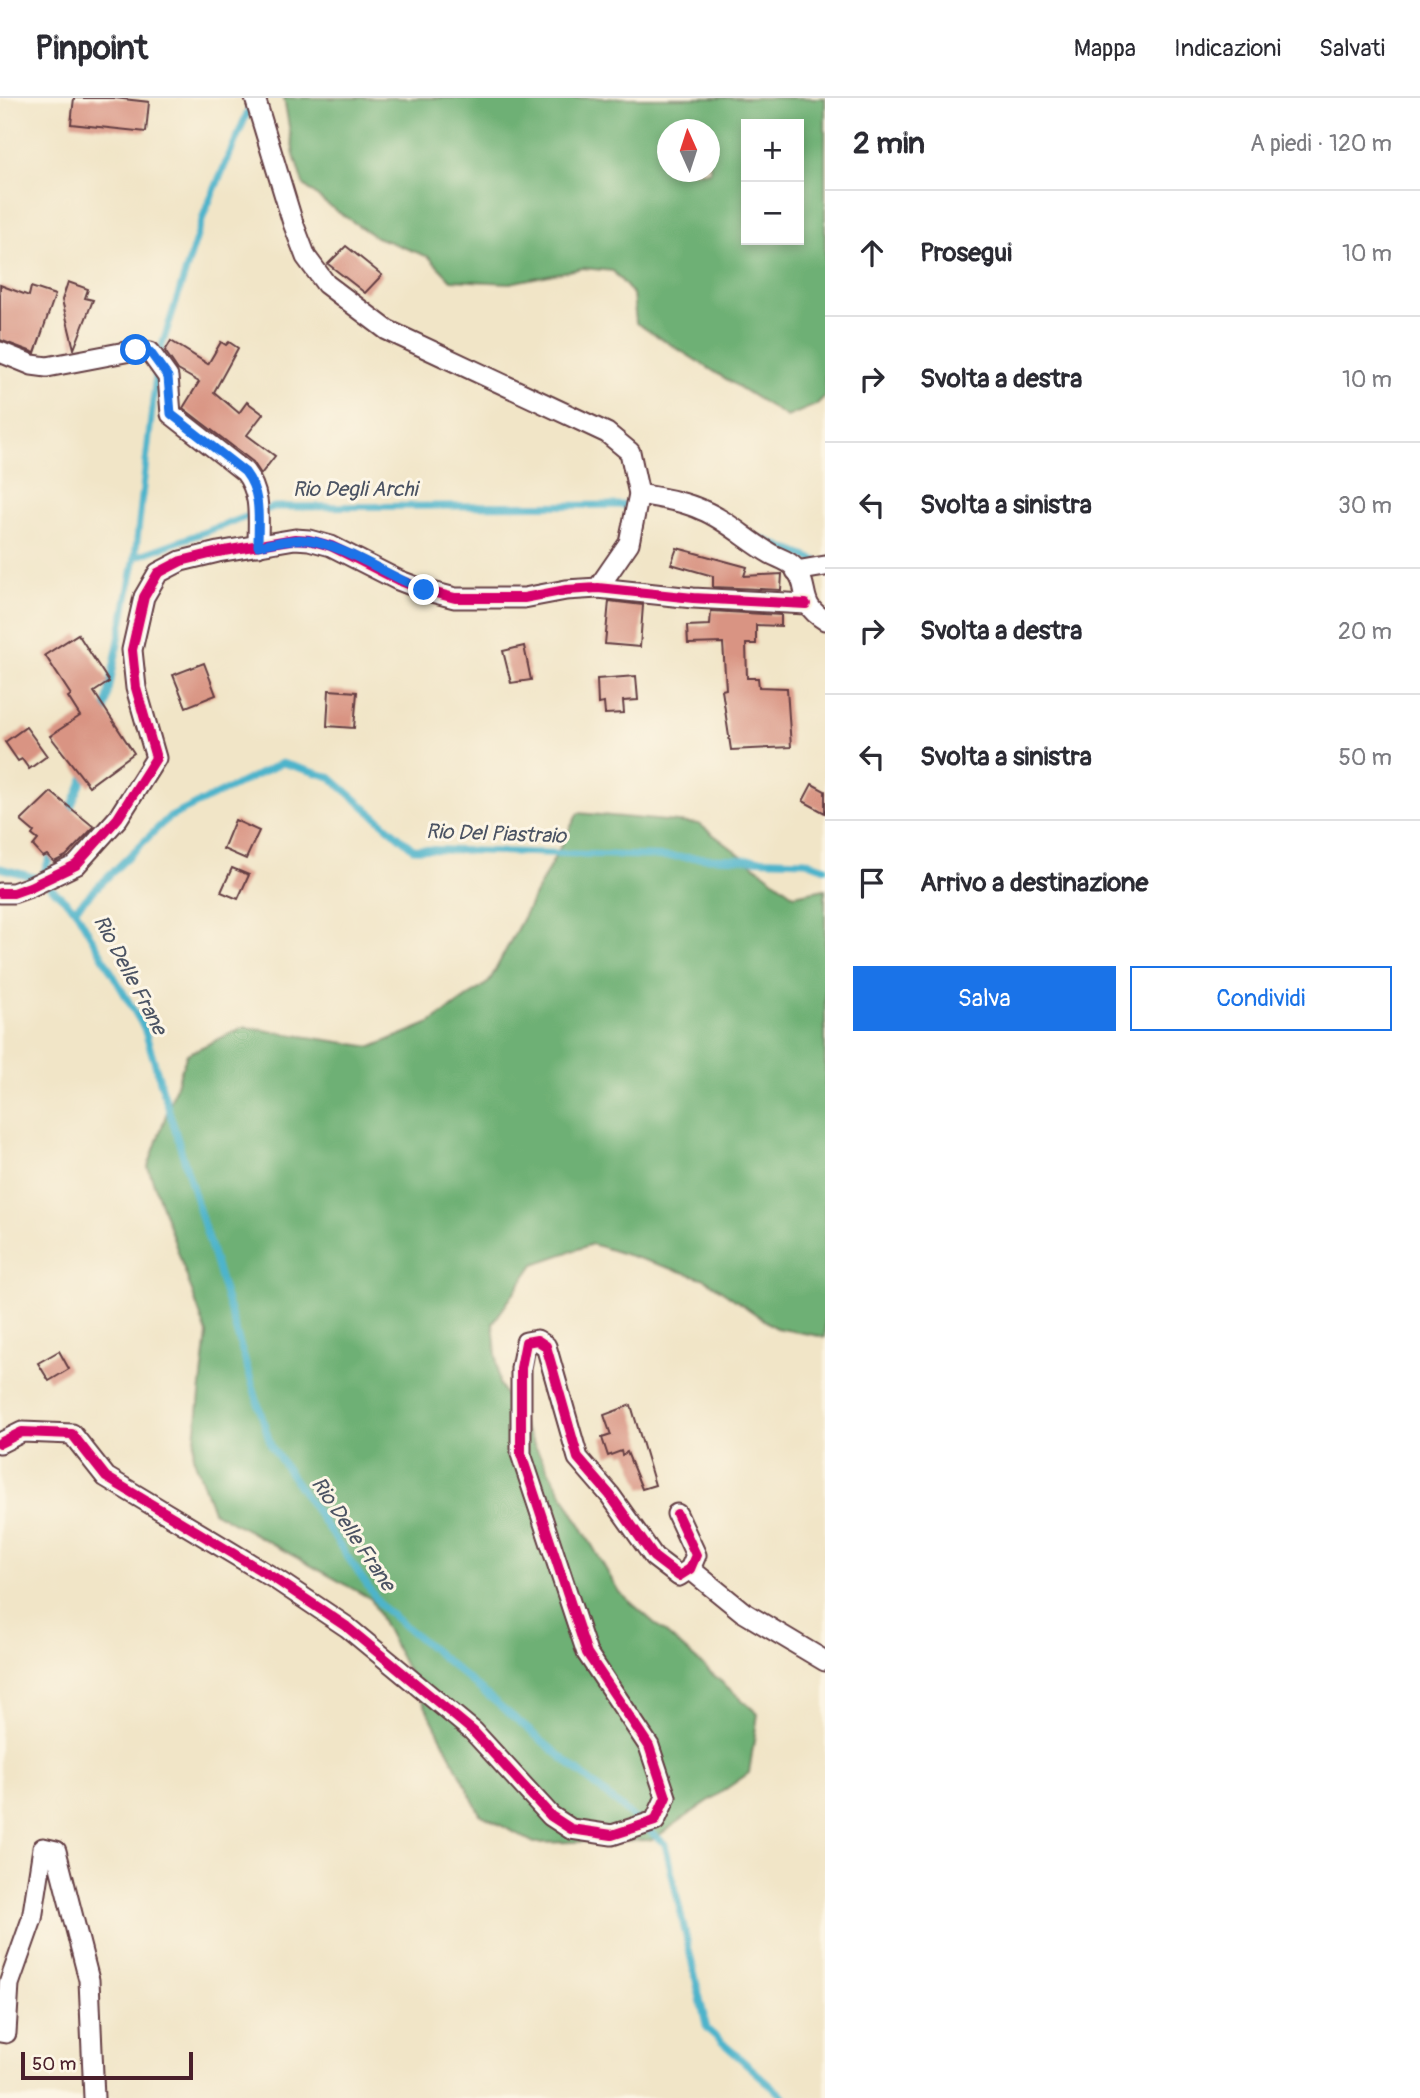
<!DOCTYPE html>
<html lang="it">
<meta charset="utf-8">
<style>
:root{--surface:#fff;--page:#f7f7f7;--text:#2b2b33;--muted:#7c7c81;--line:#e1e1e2;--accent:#1a73e8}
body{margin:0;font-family:Pangolin,sans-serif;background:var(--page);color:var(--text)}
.controls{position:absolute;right:21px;top:21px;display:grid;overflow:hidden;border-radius:0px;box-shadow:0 4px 10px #0003}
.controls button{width:63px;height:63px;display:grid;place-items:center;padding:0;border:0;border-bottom:2px solid var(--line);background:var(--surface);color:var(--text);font:35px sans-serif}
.compass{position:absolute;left:657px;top:21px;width:63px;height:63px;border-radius:50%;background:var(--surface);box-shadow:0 4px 10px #0003;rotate:357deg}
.scale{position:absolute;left:21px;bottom:18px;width:172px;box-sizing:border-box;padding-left:7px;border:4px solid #4a1f2b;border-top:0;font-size:19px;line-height:24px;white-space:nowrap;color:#4a1f2b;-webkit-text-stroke:5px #fcf5e5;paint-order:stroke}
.stop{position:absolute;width:21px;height:21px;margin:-16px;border:5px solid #1a73e8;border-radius:50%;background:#fff}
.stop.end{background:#1a73e8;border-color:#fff;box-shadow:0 2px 7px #0008}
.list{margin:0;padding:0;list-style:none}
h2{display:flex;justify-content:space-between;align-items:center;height:91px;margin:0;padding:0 28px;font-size:30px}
h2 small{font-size:23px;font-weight:400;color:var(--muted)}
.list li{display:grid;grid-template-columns:46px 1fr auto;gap:21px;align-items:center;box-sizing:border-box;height:126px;padding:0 28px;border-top:2px solid var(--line)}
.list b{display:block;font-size:26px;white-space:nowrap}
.list em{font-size:23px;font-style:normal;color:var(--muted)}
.actions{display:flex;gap:14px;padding:21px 28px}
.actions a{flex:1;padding:16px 0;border:2px solid var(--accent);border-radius:0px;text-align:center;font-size:24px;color:var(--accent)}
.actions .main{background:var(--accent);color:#fff}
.icon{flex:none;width:38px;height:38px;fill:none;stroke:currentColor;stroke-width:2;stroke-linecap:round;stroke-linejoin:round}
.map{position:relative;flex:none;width:825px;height:2000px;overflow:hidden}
header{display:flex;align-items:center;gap:42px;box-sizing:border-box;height:98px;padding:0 35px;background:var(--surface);border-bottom:2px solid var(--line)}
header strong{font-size:33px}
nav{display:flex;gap:38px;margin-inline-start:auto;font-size:24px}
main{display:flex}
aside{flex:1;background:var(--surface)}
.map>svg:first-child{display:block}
</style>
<header>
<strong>Pinpoint</strong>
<nav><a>Mappa</a><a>Indicazioni</a><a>Salvati</a></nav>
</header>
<main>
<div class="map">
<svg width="825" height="2000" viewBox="0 0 825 2000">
<rect width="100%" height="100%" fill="#fcf5e5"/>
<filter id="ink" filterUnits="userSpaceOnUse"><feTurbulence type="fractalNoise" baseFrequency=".0143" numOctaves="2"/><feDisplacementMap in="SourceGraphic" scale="14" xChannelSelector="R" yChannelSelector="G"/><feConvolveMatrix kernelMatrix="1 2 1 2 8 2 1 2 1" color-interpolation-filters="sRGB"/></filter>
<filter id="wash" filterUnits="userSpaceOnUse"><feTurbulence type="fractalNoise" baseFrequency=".00686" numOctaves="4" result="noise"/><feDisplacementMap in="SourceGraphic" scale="28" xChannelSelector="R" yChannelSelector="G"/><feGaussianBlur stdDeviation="1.57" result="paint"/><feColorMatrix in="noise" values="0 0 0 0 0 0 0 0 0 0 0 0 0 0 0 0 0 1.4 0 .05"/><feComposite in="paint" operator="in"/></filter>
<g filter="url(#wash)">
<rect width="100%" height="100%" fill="#f1e5c7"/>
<g fill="#6eb074" stroke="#5c6850" stroke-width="2" fill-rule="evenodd">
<path d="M284,0H825V298L816,307L787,319L636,225L633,196L613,173L583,170L510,185L451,182L429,159L374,138L325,105L303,86L294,57ZM746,26H799V142H746ZM668,32H710V74H668Z"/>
<path d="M578,715L699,726L794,797L825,791V1239L776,1230L705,1181L592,1146L534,1166L493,1225L499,1286L619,1494L758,1616L749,1675L652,1742L534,1745L480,1716L371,1501L213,1413L193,1358L207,1236L148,1069L187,956L244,929L372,949L430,925L489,884Z"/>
</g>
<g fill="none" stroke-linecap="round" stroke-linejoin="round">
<g stroke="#4db4cb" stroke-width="7">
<path d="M760,440L817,463"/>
<path d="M135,459L158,260L204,116L252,4"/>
<path d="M104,618L135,459L274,409L636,407"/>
<path d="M68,716L87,672"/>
<path d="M0,770L41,781L75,811L144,930L271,1348L382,1509L665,1746L707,1931L785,2000"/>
<path d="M41,780L53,753"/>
<path d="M75,811L168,720L282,665L330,679L413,751L806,763L825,770"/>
</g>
</g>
<g id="blocks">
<g fill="#d99483">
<path d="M74,0H114L149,4L146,34L71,26Z"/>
<path d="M346,148L382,177L365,195L328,166Z"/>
<path d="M68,184L88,191L85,200L93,202L74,251L62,202Z"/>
<path d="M0,187L29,198L31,189L55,197L35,255L0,242Z"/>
<path d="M171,243L208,266L221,244L226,247L229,244L238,250L214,294L239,315L247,304L263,316L247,337L275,358L261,376L253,364L183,310L199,284L178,272L165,253Z"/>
<path d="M677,450L747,469L744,478L782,476L781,492L713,489V478L671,466Z"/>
<path d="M609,503L643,507L640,549L605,546Z"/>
<path d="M711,513L781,517V528L756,527V546H746L747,580H758L759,589L787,590L791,649L731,652L722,592L726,591L723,545L688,546L687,528L710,527Z"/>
<path d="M78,536L109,584L94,594L134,655L89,688L50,638L80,618L68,599L71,597L45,557Z"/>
<path d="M524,548L531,582L511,585L503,553Z"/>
<path d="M204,565L216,597L186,609L173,577Z"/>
<path d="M636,578L638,602L623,603L624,615L605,616L604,605L598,606L597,581Z"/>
<path d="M329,592L357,594L354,630L327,628Z"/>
<path d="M26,629L47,658L29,671L22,661L18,663L5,644Z"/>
<path d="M812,686L825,693V715L803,703Z"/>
<path d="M51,694L94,729L66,758L54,764L47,757L43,759L33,748L38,742L32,737L34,734L21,723Z"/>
<path d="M235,722L259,733L246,761L223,751Z"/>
<path d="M232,770L249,777L238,801L221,794Z"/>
<path d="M59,1253L69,1271L49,1283L38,1265Z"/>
<path d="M631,1307L655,1387L642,1391L627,1354L622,1357L621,1353L608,1358L602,1340L611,1337L604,1317Z"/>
</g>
</g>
</g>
<g filter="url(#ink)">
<use href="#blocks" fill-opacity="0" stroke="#633d42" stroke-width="2"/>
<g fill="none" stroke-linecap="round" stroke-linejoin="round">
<g stroke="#633d42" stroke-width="23">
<g id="street">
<path d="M255,0L293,125L306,159L326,186L387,232L607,335L630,354L639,396L629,445L598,490"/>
<path d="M0,254L32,267L47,269L136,252L150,254L168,279L171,316L245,374C262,396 258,420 258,448"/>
<path d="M639,396C660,400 683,403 702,412C727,422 748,443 771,456C778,460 788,462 794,469C812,491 796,505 825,522"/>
<path d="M796,473L825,468"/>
<path d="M0,795H13L30,789L76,767L118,720L156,660L136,590L132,552L144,499L158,475L181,463L218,454L295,441L309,442L331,448L398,482L424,492L455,500H524L566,492L598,490L693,500L806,506"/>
<path d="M0,1345L22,1334L72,1336L106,1379L277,1482L347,1529L473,1633L551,1718L571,1731L612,1737L655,1723L666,1699L649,1648L587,1555L521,1356V1270L526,1244L537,1242L546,1248L578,1360L610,1397L654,1459L679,1478L690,1471L696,1457L677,1416"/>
<path d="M690,1471L743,1514L825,1563"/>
<path d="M0,1934L6,1935L9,1886L32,1821L43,1750L56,1753L89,1882L94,2000"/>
</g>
</g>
<use href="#street" stroke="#fff" stroke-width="19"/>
<g stroke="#fcf5e5" stroke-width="15">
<g id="cycleway">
<path d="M0,795H13L30,789L76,767L118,720L156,660L136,590L132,552L144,499L158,475L181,463L218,454L295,441L309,442L331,448L398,482L424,492L455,500H524L566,492L598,490L693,500L806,506"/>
<path d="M0,1345L22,1334L72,1336L106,1379L277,1482L347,1529L473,1633L551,1718L571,1731L612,1737L655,1723L666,1699L649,1648L587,1555L521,1356V1270L526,1244L537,1242L546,1248L578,1360L610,1397L654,1459L679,1478L690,1471L696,1457L677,1416"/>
</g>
</g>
<use href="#cycleway" stroke="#d6006c" stroke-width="10"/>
</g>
</g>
<g fill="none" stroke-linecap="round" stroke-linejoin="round" filter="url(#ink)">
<path stroke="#1a73e8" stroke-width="9" d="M136,252L150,254L168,279L171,316L245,374C262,396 258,420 258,448C274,445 291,440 307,442C341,446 390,479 424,492"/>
</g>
<g text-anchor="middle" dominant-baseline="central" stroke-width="6" stroke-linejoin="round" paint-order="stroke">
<g font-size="21" font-style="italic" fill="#4b5363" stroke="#fcf5e5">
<text x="355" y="391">Rio Degli Archi</text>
<text transform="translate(496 736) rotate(2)">Rio Del Piastraio</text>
<text transform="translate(130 877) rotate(62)">Rio Delle Frane</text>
<text transform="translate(353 1436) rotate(56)">Rio Delle Frane</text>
</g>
</g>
</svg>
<div class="controls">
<button>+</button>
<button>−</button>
</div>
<svg class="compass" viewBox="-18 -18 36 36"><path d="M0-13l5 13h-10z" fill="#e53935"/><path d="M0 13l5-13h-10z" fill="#7c7c81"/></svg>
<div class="scale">50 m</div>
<div class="stop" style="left:136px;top:252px"></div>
<div class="stop end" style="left:424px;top:492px"></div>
</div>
<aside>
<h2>2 min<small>A piedi · 120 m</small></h2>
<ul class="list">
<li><svg class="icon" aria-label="ahead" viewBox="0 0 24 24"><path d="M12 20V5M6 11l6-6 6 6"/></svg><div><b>Prosegui</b></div><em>10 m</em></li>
<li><svg class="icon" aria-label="right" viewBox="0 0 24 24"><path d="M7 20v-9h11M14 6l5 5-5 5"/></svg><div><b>Svolta a destra</b></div><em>10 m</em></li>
<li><svg class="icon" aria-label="left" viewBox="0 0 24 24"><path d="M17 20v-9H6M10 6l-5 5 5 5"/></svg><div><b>Svolta a sinistra</b></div><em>30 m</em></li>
<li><svg class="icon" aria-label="right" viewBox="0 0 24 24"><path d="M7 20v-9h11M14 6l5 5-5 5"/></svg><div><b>Svolta a destra</b></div><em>20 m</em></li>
<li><svg class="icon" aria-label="left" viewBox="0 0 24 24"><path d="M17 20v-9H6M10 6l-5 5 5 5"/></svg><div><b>Svolta a sinistra</b></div><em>50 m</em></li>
<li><svg class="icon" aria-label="arrive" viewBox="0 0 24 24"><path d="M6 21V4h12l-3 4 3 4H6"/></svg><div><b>Arrivo a destinazione</b></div></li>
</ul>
<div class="actions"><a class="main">Salva</a><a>Condividi</a></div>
</aside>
</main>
